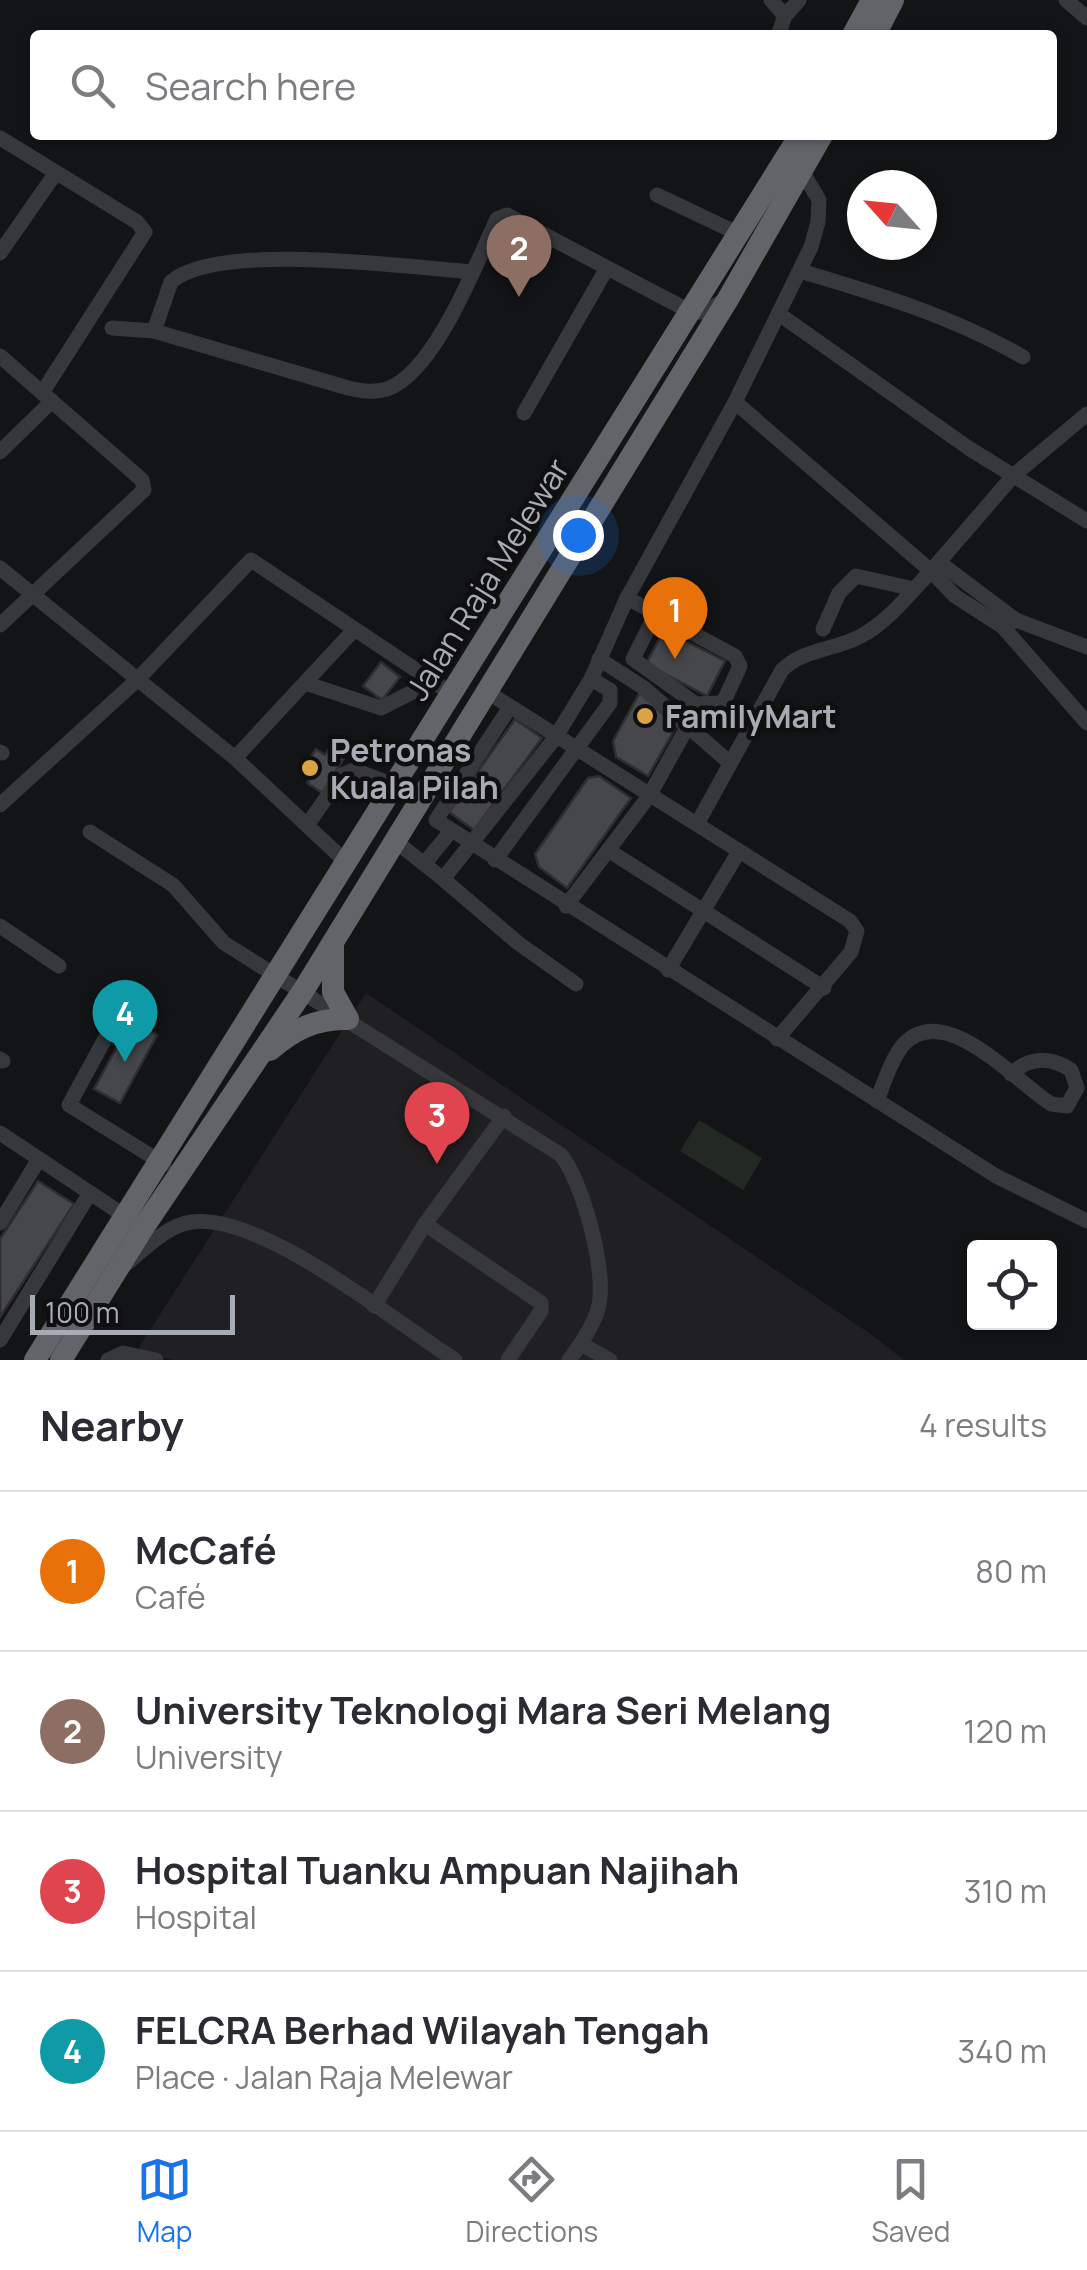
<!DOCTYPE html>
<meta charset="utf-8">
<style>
:root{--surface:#fff;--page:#f2f2f3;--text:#2b2b33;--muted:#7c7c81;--line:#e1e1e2;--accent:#1a73e8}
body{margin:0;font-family:Manrope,sans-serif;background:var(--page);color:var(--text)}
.controls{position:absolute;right:30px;bottom:30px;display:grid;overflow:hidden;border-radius:10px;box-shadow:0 2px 8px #0004}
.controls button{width:90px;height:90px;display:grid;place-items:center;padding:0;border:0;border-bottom:2px solid var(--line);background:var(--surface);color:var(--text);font:50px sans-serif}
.compass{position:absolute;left:847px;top:170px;width:90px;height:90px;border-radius:50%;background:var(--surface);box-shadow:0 2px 8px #0004;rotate:297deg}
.scale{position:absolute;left:30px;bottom:25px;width:205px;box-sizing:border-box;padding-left:10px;border:5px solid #a7abb3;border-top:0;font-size:28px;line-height:35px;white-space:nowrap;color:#a7abb3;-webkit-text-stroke:8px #0f0f10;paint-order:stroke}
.you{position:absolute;left:578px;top:535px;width:35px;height:35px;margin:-25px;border:8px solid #fff;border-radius:50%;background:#1a73e8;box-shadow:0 0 0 15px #1a73e833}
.badge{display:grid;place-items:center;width:65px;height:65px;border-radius:50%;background:var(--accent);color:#fff;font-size:32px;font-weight:700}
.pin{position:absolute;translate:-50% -82px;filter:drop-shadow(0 2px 5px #0008)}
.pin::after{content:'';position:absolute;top:52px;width:35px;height:30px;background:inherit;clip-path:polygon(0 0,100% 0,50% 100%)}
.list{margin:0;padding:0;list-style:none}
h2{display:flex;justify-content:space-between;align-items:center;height:130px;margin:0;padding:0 40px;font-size:42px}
h2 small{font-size:32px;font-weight:400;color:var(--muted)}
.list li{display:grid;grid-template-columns:65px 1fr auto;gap:30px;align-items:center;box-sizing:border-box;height:160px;padding:0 40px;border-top:2px solid var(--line)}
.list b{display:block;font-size:38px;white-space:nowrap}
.list p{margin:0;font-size:32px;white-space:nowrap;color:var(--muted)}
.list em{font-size:32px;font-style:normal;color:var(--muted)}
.icon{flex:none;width:55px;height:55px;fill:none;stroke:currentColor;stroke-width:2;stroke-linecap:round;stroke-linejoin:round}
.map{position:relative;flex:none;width:1087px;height:1360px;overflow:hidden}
.search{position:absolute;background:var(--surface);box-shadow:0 2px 8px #0004;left:30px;right:30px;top:30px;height:110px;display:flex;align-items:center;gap:25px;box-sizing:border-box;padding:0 35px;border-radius:10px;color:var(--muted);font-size:38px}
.sheet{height:770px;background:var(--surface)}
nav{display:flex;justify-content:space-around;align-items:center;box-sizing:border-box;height:140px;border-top:2px solid var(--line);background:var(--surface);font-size:28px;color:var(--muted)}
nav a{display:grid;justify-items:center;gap:5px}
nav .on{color:var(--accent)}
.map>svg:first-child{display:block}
</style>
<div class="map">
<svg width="1087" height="1360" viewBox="0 0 1087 1360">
<rect width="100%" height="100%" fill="#131415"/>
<path fill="#202022" d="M366,993L872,1335L904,1360H174L136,1352Z"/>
<path fill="#222923" d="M699,1120L762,1158L743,1190L680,1151Z"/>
<g fill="#46474a" stroke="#2e2e31" stroke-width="2.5">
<path d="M664,630L725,661L707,696L646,664Z"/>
<path d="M381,662L400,677L382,700L363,686Z"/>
<path d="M640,692L676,727L648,776L616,757L613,741Z"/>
<path d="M515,719L542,738L474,830L449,812Z"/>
<path d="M336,738L351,747L322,793L307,783L314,772L305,766L316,749L325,755Z"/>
<path d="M599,776L631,798L567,888L539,867L535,854L588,778Z"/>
<path d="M131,1021L157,1035L120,1103L94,1089Z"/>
<path d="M38,1181L74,1204L0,1317V1239Z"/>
</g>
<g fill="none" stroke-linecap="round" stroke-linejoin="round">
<g stroke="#37383b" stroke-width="15">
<path d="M771,0L785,16"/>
<path d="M1066,0L1087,18"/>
<path d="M778,35L785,16L799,0"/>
<path d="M0,138L137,222L145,232L42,393"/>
<path d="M657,195L739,234"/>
<path d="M0,253L55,174"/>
<path d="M800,271C878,294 952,316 1023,357"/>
<path d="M779,314L970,449L1087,521"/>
<path d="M112,328L154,331L348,388C361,391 373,393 387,389C435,372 476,264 497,219L507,215L691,312H704L725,300"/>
<path d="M154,331L171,282C217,241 407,267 472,272"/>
<path d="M0,356L142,480L144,490L0,625"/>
<path d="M524,413L607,268"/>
<path d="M0,452L52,401"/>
<path d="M940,563L1016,620L1087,647"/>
<path d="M0,568L235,758L346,862"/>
<path d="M627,598L735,656L740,666L723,703L696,704L633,659L656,613"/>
<path d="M1016,620L1003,627L955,596L931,571L1014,475L1087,414"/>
<path d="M1003,627L1087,723"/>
<path d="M823,629L839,593L856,576L914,589"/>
<path d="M599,659L644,688L730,763"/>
<path d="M305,683L381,708L432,682"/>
<path d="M484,690L850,921L857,931L851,952L777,1039"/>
<path d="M510,707L436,820L996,1176L1087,1221"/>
<path d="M0,752L2,753"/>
<path d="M235,758L353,631"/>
<path d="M0,805L137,680L251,560L452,694"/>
<path d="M308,824L342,775L354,770L397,786"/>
<path d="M697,824L782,670C803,649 836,650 861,636C889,621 910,593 931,571L735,402"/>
<path d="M90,832L173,885L224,943L561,1155C583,1183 606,1269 599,1305C595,1324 581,1344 569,1360"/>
<path d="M394,840L443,879L555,738L591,679L627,598L735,402L811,247L818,222L819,200L798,164"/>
<path d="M608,850L824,988"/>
<path d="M495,860L610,703V690L591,679"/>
<path d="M424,864L451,831"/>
<path d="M443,879L518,943L576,984"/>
<path d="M566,906L649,796L689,724"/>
<path d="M0,926L59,966"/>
<path d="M668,970L738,853"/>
<path d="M107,1035L69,1105L164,1164"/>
<path d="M0,1059L3,1061"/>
<path d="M877,1101C884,1083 891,1059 904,1044C945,1000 1016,1082 1051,1104L1067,1106L1077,1088L1071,1070C1050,1056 1029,1057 1011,1074"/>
<path d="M0,1133L131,1220"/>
<path d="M0,1223L39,1159"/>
<path d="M425,1224L541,1303V1311L508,1360"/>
<path d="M126,1264C145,1249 166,1226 191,1222C261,1212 394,1321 455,1360"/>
<path d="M374,1306L425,1224L504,1116"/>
<path d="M0,1340L90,1193"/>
<path d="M581,1344L610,1360"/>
<path d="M108,1360L123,1353L156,1360"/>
</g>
<g stroke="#62646a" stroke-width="22">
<path d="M853,35L872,0"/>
<path d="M875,35L893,0"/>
<path d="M270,1050C293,1030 316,1018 348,1019L333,992V947"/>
<path d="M35,1360L800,135"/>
<path d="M61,1360L143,1228L303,991L728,299L822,135"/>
</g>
</g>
<g fill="#dba345" stroke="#0f0f10" stroke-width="4">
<circle cx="645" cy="716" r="10"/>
<circle cx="310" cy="768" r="10"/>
</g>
<g text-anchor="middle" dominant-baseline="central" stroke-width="9" stroke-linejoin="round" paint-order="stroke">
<g font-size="32" fill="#a7abb3" stroke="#0f0f10">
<text transform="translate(487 579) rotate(-58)">Jalan Raja Melewar</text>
</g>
<g font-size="32" font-weight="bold" fill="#a7abb3" stroke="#0f0f10" text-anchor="start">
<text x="665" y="716">FamilyMart</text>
<text x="330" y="750">Petronas<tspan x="330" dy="37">Kuala Pilah</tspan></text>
</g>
</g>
</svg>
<div class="controls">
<button><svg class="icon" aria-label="locate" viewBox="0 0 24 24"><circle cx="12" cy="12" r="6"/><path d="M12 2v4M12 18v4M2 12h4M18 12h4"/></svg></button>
</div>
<svg class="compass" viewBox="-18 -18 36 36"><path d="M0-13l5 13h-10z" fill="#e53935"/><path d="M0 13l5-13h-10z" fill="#7c7c81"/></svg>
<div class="scale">100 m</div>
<div class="you"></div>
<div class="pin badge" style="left:675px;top:659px;background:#e8710a">1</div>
<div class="pin badge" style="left:519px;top:297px;background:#8d6e63">2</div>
<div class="pin badge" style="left:437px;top:1164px;background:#e0444e">3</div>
<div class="pin badge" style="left:125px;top:1062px;background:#0f9aa8">4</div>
<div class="search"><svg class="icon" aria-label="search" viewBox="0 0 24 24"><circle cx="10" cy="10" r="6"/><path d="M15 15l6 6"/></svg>Search here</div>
</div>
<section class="sheet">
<h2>Nearby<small>4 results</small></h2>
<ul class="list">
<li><span class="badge" style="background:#e8710a">1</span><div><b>McCafé</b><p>Café</p></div><em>80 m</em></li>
<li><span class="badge" style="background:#8d6e63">2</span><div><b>University Teknologi Mara Seri Melang</b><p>University</p></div><em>120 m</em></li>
<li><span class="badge" style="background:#e0444e">3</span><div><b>Hospital Tuanku Ampuan Najihah</b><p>Hospital</p></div><em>310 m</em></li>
<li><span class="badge" style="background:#0f9aa8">4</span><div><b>FELCRA Berhad Wilayah Tengah</b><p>Place · Jalan Raja Melewar</p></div><em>340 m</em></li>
</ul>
</section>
<nav>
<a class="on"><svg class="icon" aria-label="map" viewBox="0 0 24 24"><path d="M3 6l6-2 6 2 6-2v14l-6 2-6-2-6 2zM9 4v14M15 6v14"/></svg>Map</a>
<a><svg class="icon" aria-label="directions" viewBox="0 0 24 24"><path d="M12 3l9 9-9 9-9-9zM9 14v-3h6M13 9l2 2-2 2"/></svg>Directions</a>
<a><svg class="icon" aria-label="saved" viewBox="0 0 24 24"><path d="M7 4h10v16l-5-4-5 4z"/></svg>Saved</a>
</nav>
